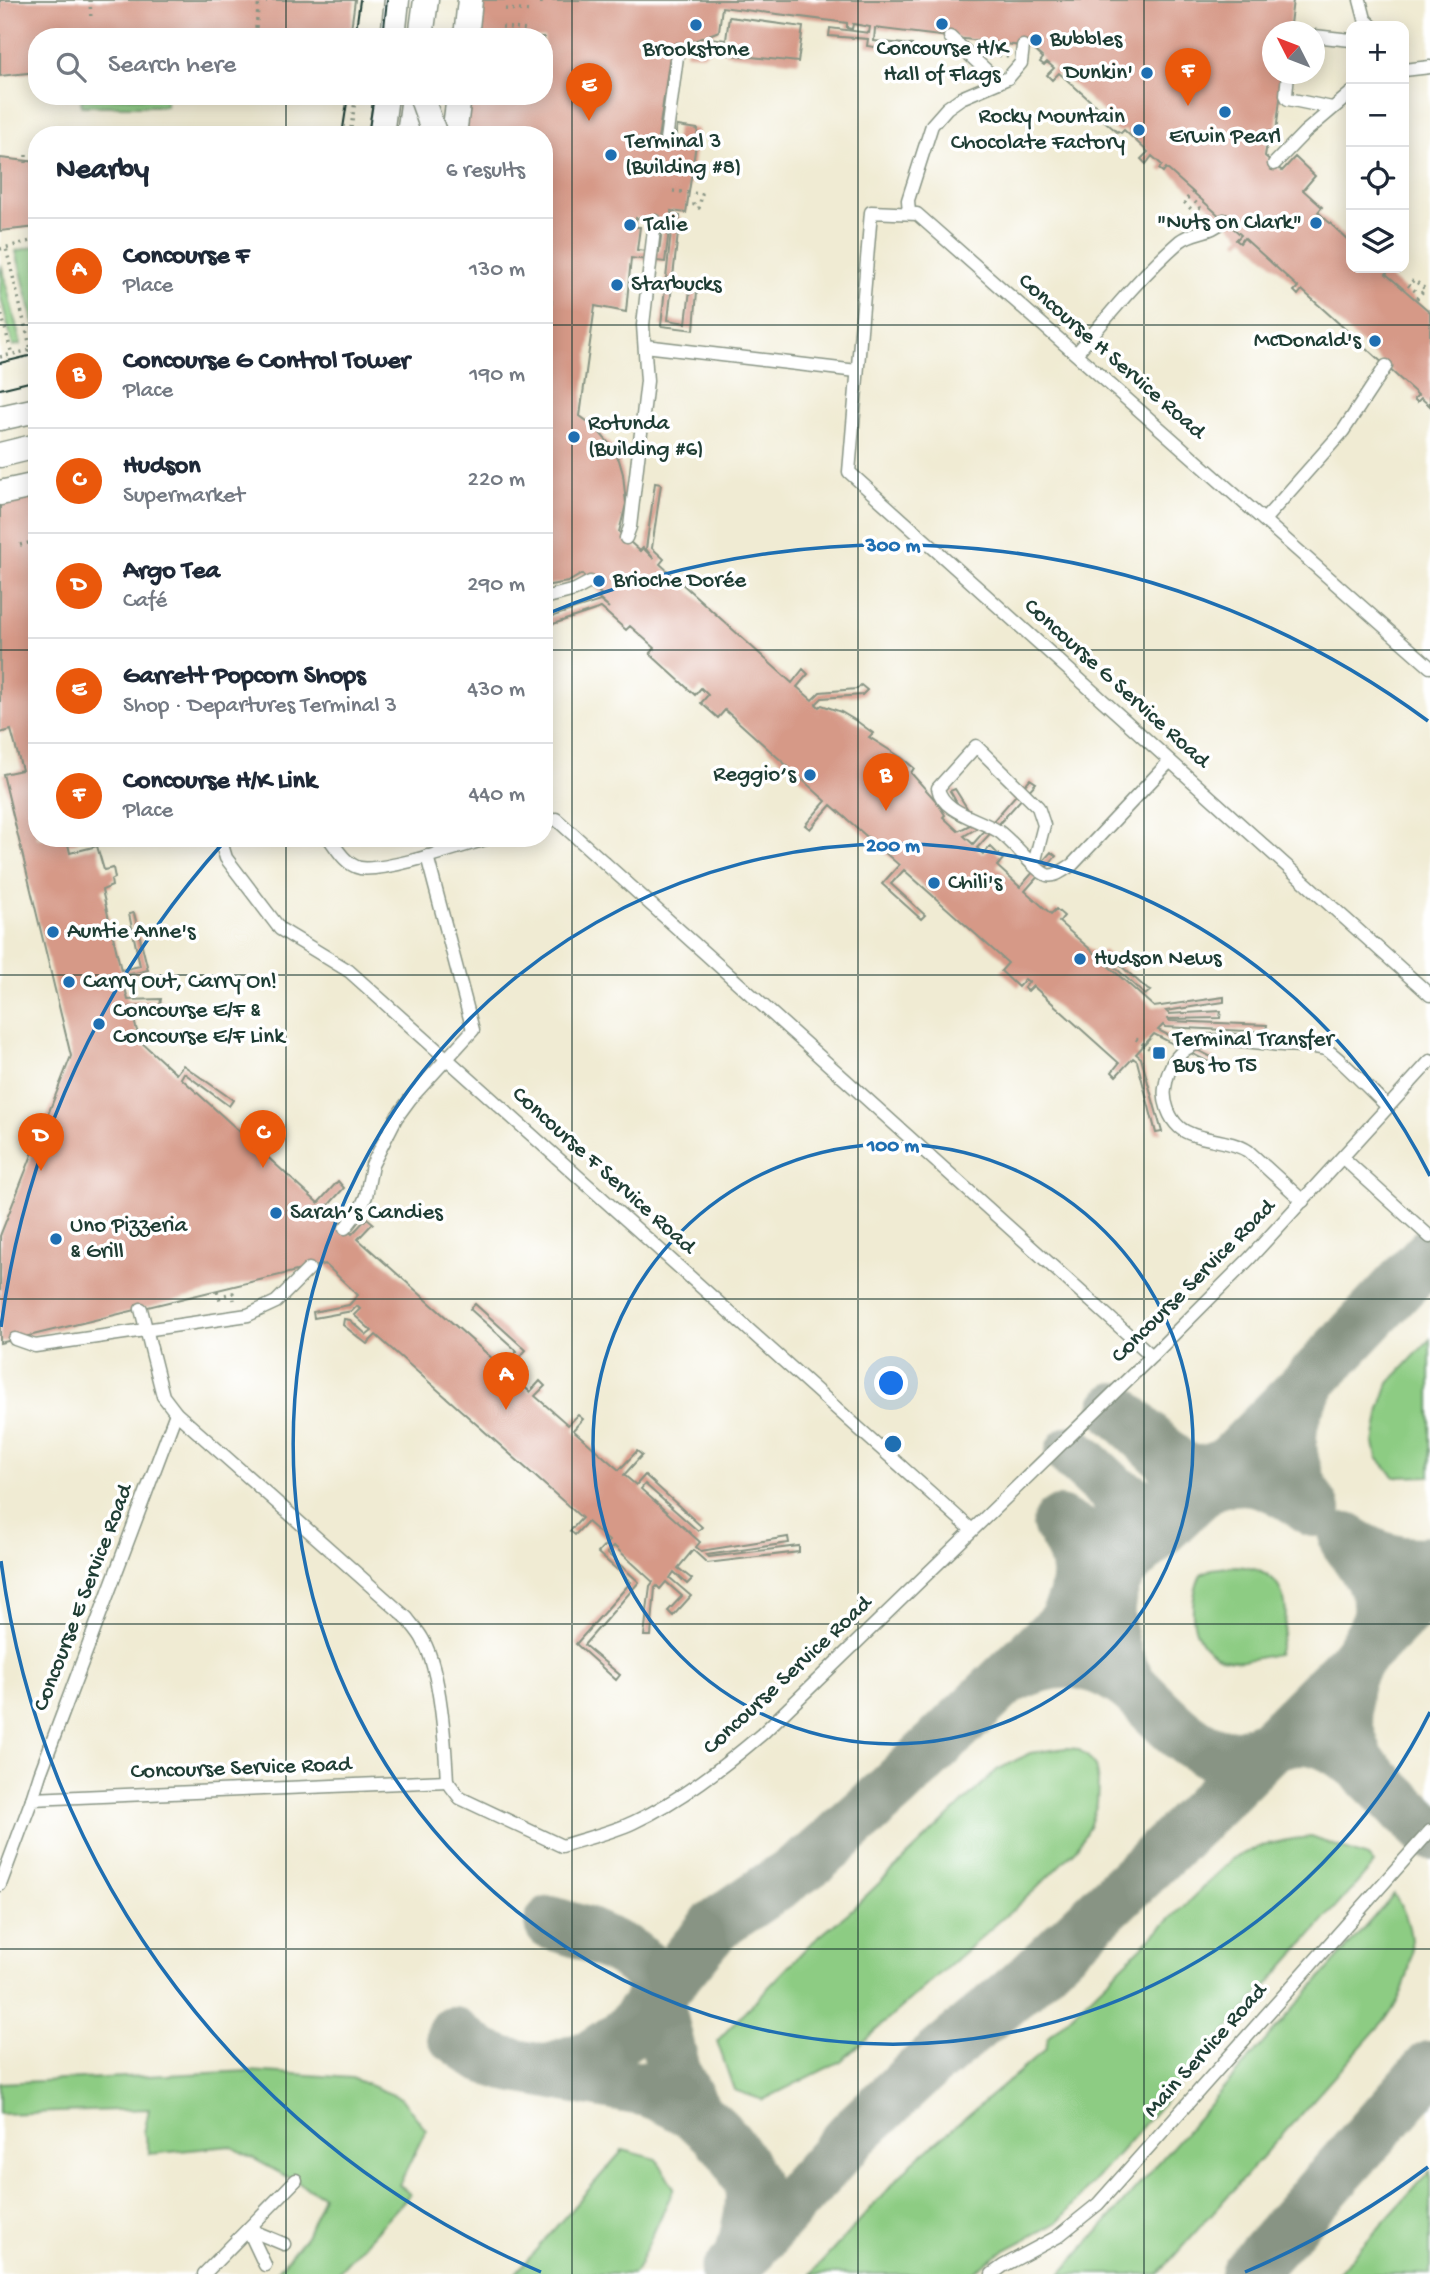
<!DOCTYPE html>
<meta charset="utf-8">
<style>
:root{--surface:#fff;--page:#f6f6f7;--text:#1f2937;--muted:#747a83;--line:#e0e1e3;--accent:#ea580c}
body{margin:0;font-family:"Gochi Hand",sans-serif;background:var(--page);color:var(--text)}
.controls{position:absolute;right:21px;top:21px;display:grid;overflow:hidden;border-radius:14px;box-shadow:0 4px 18px #0003}
.controls button{width:63px;height:63px;display:grid;place-items:center;padding:0;border:0;border-bottom:2px solid var(--line);background:var(--surface);color:var(--text);font:35px sans-serif}
.compass{position:absolute;left:1262px;top:21px;width:63px;height:63px;border-radius:50%;background:var(--surface);box-shadow:0 4px 18px #0003;rotate:312deg}
.you{position:absolute;left:892px;top:1384px;width:24px;height:24px;margin:-18px;border:5px solid #fff;border-radius:50%;background:#1a73e8;box-shadow:0 0 0 10px #1a73e833}
.badge{display:grid;place-items:center;width:46px;height:46px;border-radius:50%;background:var(--accent);color:#fff;font-size:23px;font-weight:700}
.pin{position:absolute;translate:-50% -58px;filter:drop-shadow(0 2px 4px #0008)}
.pin::after{content:'';position:absolute;top:37px;width:24px;height:21px;background:inherit;clip-path:polygon(0 0,100% 0,50% 100%)}
.list{margin:0;padding:0;list-style:none}
h2{display:flex;justify-content:space-between;align-items:center;height:91px;margin:0;padding:0 28px;font-size:30px}
h2 small{font-size:23px;font-weight:400;color:var(--muted)}
.list li{display:grid;grid-template-columns:46px 1fr auto;gap:21px;align-items:center;box-sizing:border-box;height:105px;padding:0 28px;border-top:2px solid var(--line)}
.list b{display:block;font-size:26px;white-space:nowrap}
.list p{margin:0;font-size:23px;white-space:nowrap;color:var(--muted)}
.list em{font-size:23px;font-style:normal;color:var(--muted)}
.icon{flex:none;width:38px;height:38px;fill:none;stroke:currentColor;stroke-width:2;stroke-linecap:round;stroke-linejoin:round}
.map{position:relative;flex:none;width:1430px;height:2274px;overflow:hidden}
.search{position:absolute;background:var(--surface);box-shadow:0 4px 18px #0003;left:28px;top:28px;width:525px;height:77px;display:flex;align-items:center;gap:18px;box-sizing:border-box;padding:0 24px;border-radius:28px;color:var(--muted);font-size:26px}
.panel{position:absolute;background:var(--surface);box-shadow:0 4px 18px #0003;left:28px;top:126px;width:525px;height:721px;border-radius:28px}
.map>svg:first-child{display:block}
</style>
<div class="map">
<svg width="1430" height="2274" viewBox="0 0 1430 2274">
<rect width="100%" height="100%" fill="#fff"/>
<filter id="ink" filterUnits="userSpaceOnUse"><feTurbulence type="fractalNoise" baseFrequency=".0143" numOctaves="2"/><feDisplacementMap in="SourceGraphic" scale="14" xChannelSelector="R" yChannelSelector="G"/><feConvolveMatrix kernelMatrix="1 2 1 2 8 2 1 2 1" color-interpolation-filters="sRGB"/></filter>
<filter id="wash" filterUnits="userSpaceOnUse"><feTurbulence type="fractalNoise" baseFrequency=".00686" numOctaves="4" result="noise"/><feDisplacementMap in="SourceGraphic" scale="28" xChannelSelector="R" yChannelSelector="G"/><feGaussianBlur stdDeviation="1.57" result="paint"/><feColorMatrix in="noise" values="0 0 0 0 0 0 0 0 0 0 0 0 0 0 0 0 0 1.4 0 .05"/><feComposite in="paint" operator="in"/></filter>
<g filter="url(#wash)">
<rect width="100%" height="100%" fill="#f0ebd3"/>
<g fill="#8dcc83" stroke="#56845c" stroke-width="2">
<path d="M125,97L166,98V106H82L81,99Z"/>
<path d="M37,246V334L16,251Z"/>
<path d="M1,264L21,344L13,346L0,294Z"/>
<path d="M1430,1339V1476L1395,1477L1377,1458L1374,1443L1380,1409L1389,1383Z"/>
<path d="M1236,1566C1289,1570 1294,1612 1277,1654C1260,1657 1239,1664 1223,1658C1186,1644 1189,1602 1201,1574L1212,1569Z"/>
<path d="M1066,1748L1078,1749L1087,1756L1095,1766L1098,1781L1097,1803L1089,1827L1076,1849L1037,1888L841,2061L763,2100L734,2090L717,2041L809,1945L848,1913L997,1770L1030,1753Z"/>
<path d="M1311,1837L1368,1857L1374,1864L1058,2222L999,2253L970,2274H811L913,2162L1046,2049L1048,2038L1232,1859C1258,1845 1282,1839 1311,1837Z"/>
<path d="M1394,1894C1421,1934 1414,1976 1390,2014L1158,2274H1061Z"/>
<path d="M250,2071L352,2078L401,2098L426,2130L399,2185L410,2194L337,2274H275L306,2236L323,2196L230,2146L150,2154L144,2133L149,2109L0,2114V2083Z"/>
<path d="M623,2150L657,2159L674,2188L636,2271L632,2274H515Z"/>
<path d="M1430,2171V2274H1337Z"/>
</g>
<g fill="none" stroke-linecap="round" stroke-linejoin="round">
<g stroke="#889484" stroke-width="54">
<path d="M1116,1409L1172,1461"/>
<path d="M1072,1452L1114,1491"/>
<path d="M1205,1487C1248,1467 1278,1484 1314,1510C1287,1469 1279,1425 1309,1383"/>
<path d="M1065,1621C1085,1584 1082,1557 1059,1523C1071,1531 1084,1537 1099,1539C1147,1544 1206,1516 1172,1461C1192,1477 1211,1474 1231,1461"/>
<path d="M1008,1678C1054,1655 1090,1655 1132,1687C1111,1656 1099,1616 1115,1580C1124,1560 1136,1547 1132,1524C1130,1513 1120,1501 1114,1491C1150,1511 1158,1513 1196,1496"/>
<path d="M1132,1687C1157,1710 1190,1752 1226,1756C1241,1758 1253,1752 1267,1746C1306,1729 1329,1740 1360,1765C1347,1737 1338,1705 1349,1675C1360,1644 1388,1631 1377,1591C1371,1572 1357,1555 1346,1540C1372,1557 1398,1567 1430,1563"/>
<path d="M1360,1765L1430,1833"/>
<path d="M551,1923L584,1933L626,1952L649,1970L675,2075L696,2114"/>
<path d="M453,2034L483,2056L505,2064L647,2090C687,2104 724,2131 744,2170C747,2175 750,2180 751,2185C755,2210 746,2235 741,2259"/>
<path d="M546,2071L592,2056L627,2033L715,1926L816,1857L893,1788L1205,1487L1310,1381L1430,1254"/>
<path d="M727,2274L855,2132L917,2074L1022,1986L1172,1843L1430,1586"/>
<path d="M1247,2274L1430,2068"/>
</g>
</g>
<g id="blocks">
<g fill="#d69987" fill-rule="evenodd">
<path d="M0,0H355L350,37H37V72L0,76Z"/>
<path d="M473,0H1293L1289,32H1272V74H1283L1276,132L1269,131L1265,156L1282,171L1295,157L1315,176L1303,190L1322,207L1318,212L1351,243V268H1391L1386,274L1430,312V406L1421,398L1417,402L1414,399L1418,395L1302,290L1298,295L1294,291L1298,287L1244,238L1240,243L1236,240L1241,235L1166,168L1163,172L1159,169L1162,165L1152,156L1146,164L1141,159L1148,152L1124,130L1121,133L1118,131L1117,132L1100,117L1104,113L1066,79L1059,73L1052,80L1047,75L1054,68L1047,62L1044,65L1040,62L1043,58L1031,47L875,28L874,41L912,45L911,52L867,46L868,39L829,36L830,28L869,33L870,27L853,24L852,29L847,28V23L722,7L719,31L694,41L693,45L701,46L710,38L726,40L729,17L803,27L798,62L725,54V50L713,48L703,55L686,54L688,45L678,49L671,48L658,139L675,141L677,126L698,129L693,165H698V171H692L686,213L671,211V214L680,216L668,320L686,323L690,290L697,291L694,330L661,326L672,222H670L665,262L631,258L626,312L595,306L580,416L595,427L612,447L619,460L623,474L626,504L619,532L640,551L643,548L654,559L646,549L655,483L661,484L652,548L664,559L660,564L792,683L803,669L808,674L797,687L812,700L820,692L857,689L861,685L867,690L862,695L822,698L816,704L819,707L822,705L841,712L858,722L873,733L869,737L902,758L914,768L911,773L937,802L945,815L943,817L958,831L970,825L950,791L955,789L979,827L964,836L973,844L1030,779L1036,783L977,848L983,854L990,846L1003,859L997,866L1020,887L1051,852L1056,856L1025,891L1051,914L1056,909L1064,916L1059,922L1098,956L1103,950L1148,990L1150,991L1145,995L1106,959L1104,962L1154,1007L1224,997V1002L1166,1011L1169,1014L1221,1011L1220,1018L1168,1019L1170,1021L1267,1025L1266,1032L1165,1027L1163,1025L1158,1030L1225,1064L1222,1069L1154,1034L1136,1054L1141,1058L1162,1132L1156,1133L1137,1061L1133,1058L1116,1076L1112,1072L1119,1063L1033,986L1028,991L1024,988L1029,982L1025,979L1018,987L1001,971L1008,963L904,870L891,884L925,915L921,919L882,884L899,865L831,805L810,829L805,825L826,801L725,710L718,718L701,703L708,695L701,688L695,695L650,654L655,648L630,626L626,630L601,608L544,627V619L600,601L609,608L598,598L601,594L582,574L568,582L544,586V341H547L552,301L544,300V135H457L462,96H544V37H469ZM636,218L663,222L659,252L637,250L640,227H635Z"/>
<path d="M0,158L37,162V227L0,231Z"/>
<path d="M37,489V838H76L78,842L68,844L70,853L97,846L104,870L113,868L115,878L111,880L112,886L102,890L121,970L140,966L129,914L134,913L148,970L122,976L128,1000L161,999L160,1006L130,1007L140,1041L176,1074L183,1065L233,1100L229,1106L184,1073L181,1078L318,1203L338,1181L344,1188L325,1209L352,1234L367,1218L373,1223L358,1239L502,1367L517,1351L470,1309L475,1304L526,1350L507,1371L530,1392L540,1381L545,1386L535,1396L568,1425L578,1415L583,1419L573,1430L619,1470L637,1451L642,1455L624,1475L636,1485L645,1475L702,1527L698,1531L645,1484L641,1489L700,1542L696,1547L701,1551L788,1537L789,1543L707,1555L709,1557L799,1546V1552L707,1563L693,1550L678,1568L692,1579L687,1584L674,1572L670,1578L691,1596L673,1616L668,1611L682,1596L666,1582L660,1589L657,1586L655,1588L651,1636H644L650,1586L653,1582L614,1546L607,1553L639,1582L584,1645L620,1675L616,1680L576,1644L631,1582L598,1553L609,1541L587,1522L575,1535L570,1531L582,1518L376,1335L367,1344L343,1325L344,1319L350,1320L367,1335L372,1331L354,1315L360,1309L357,1306L352,1311L314,1318L313,1312L349,1305L358,1295L325,1264L0,1343V1236L71,1056L3,774L22,770L11,730L0,733V498Z"/>
</g>
</g>
</g>
<g filter="url(#ink)">
<use href="#blocks" fill-opacity="0" stroke="#889484" stroke-width="2"/>
<g fill="none" stroke-linecap="round" stroke-linejoin="round">
<g stroke="#889484" stroke-width="15">
<g id="service">
<path d="M1360,0L1365,19L1372,26"/>
<path d="M1314,36L1351,40"/>
<path d="M950,37L999,82"/>
<path d="M1404,70L1430,67"/>
<path d="M1288,74L1286,95L1288,99L1332,108"/>
<path d="M666,140L678,49"/>
<path d="M1274,164L1305,132L1351,93"/>
<path d="M909,213L908,200L932,125L947,108L961,98L1008,78L1021,63L1023,46"/>
<path d="M645,346L857,371"/>
<path d="M1076,354C1109,315 1142,274 1180,241C1194,230 1211,234 1224,220"/>
<path d="M1264,520L1343,431L1386,366"/>
<path d="M626,538L630,527L647,381L643,325L655,221"/>
<path d="M544,598L575,590L590,582"/>
<path d="M1430,667L917,214L871,212L849,472L1430,995"/>
<path d="M544,822L556,819L1152,1356"/>
<path d="M220,838L226,858L280,929L349,971L972,1530"/>
<path d="M329,838C337,849 346,865 360,868C386,872 462,846 489,838"/>
<path d="M1034,864L1044,825L1038,807L976,746L938,788C942,812 979,819 998,831C1012,840 1035,871 1047,875C1055,878 1066,868 1072,865L1170,761"/>
<path d="M1343,1158L1430,1237"/>
<path d="M1303,1201L1248,1151C1228,1138 1194,1141 1179,1127C1169,1118 1163,1101 1165,1088C1173,1027 1228,1040 1272,1044C1287,1046 1311,1045 1325,1049C1334,1052 1378,1098 1388,1107"/>
<path d="M345,1228L361,1208L366,1196L372,1165L396,1118L410,1099L473,1030L427,856"/>
<path d="M141,1309L163,1396L176,1413L407,1618C412,1625 419,1632 423,1640C441,1672 445,1743 447,1781"/>
<path d="M15,1339L35,1346L248,1315L276,1302L309,1269"/>
<path d="M447,1781L460,1798L562,1846C586,1838 611,1833 634,1822C681,1800 723,1767 762,1734L1152,1356L1249,1259L1430,1061"/>
<path d="M32,1799L40,1774L176,1413"/>
<path d="M0,1885L32,1799L447,1781"/>
<path d="M248,2229L265,2265"/>
<path d="M248,2229L284,2244"/>
<path d="M204,2274L296,2180"/>
<path d="M992,2274L1003,2266L1057,2237L1098,2204L1430,1831"/>
</g>
</g>
<g stroke="#889484" stroke-width="27">
<g id="minor">
<path d="M393,37L397,0"/>
<path d="M421,37L426,0"/>
<path d="M466,37L470,0"/>
<path d="M381,135L386,96"/>
<path d="M409,135L414,96"/>
<path d="M454,135L459,96"/>
<path d="M0,418L37,410"/>
<path d="M0,455L37,446"/>
<path d="M0,493L37,485"/>
</g>
</g>
<g stroke="#889484" stroke-width="3.5" stroke-dasharray="2 5" stroke-linecap="butt">
<path d="M90,0L91,21"/>
<path d="M259,2H267"/>
<path d="M541,4V0"/>
<path d="M505,9L530,11"/>
<path d="M502,27L528,30"/>
<path d="M256,28L259,0"/>
<path d="M1005,48L996,47L995,55L1008,56"/>
<path d="M350,135L355,101"/>
<path d="M26,155V163"/>
<path d="M673,191L702,194L699,208L694,205L695,199"/>
<path d="M1193,192L1184,202L1195,213L1200,207L1194,201"/>
<path d="M0,249L35,240L34,227"/>
<path d="M1415,291L1408,285L1414,280L1425,289L1416,299"/>
<path d="M0,308L12,355"/>
<path d="M31,350L37,374"/>
<path d="M0,357L31,350L6,248"/>
<path d="M20,545L37,541"/>
<path d="M34,602L37,611"/>
<path d="M1136,1039L1160,1056"/>
<path d="M217,1291L221,1303"/>
<path d="M225,1295L233,1293L234,1300"/>
</g>
<use href="#service" stroke="#fff" stroke-width="12"/>
<use href="#minor" stroke="#fff" stroke-width="24"/>
<g stroke="#1f3d34" stroke-width="2">
<path d="M355,37L360,0"/>
<path d="M383,37L387,0"/>
<path d="M342,135L348,96"/>
<path d="M368,135L374,96"/>
<path d="M0,363L37,354"/>
<path d="M0,389L37,380"/>
</g>
<g stroke="#889484" stroke-width="27" stroke-linecap="butt">
<path id="minor-bridge" d="M421,96L435,135"/>
</g>
<use href="#minor-bridge" stroke="#fff" stroke-width="24"/>
</g>
</g>
<path fill="none" stroke="#1f3d34" stroke-width="2" stroke-opacity="0.55" d="M286,0V37M572,0V2274M858,0V2274M1144,0V2274M286,96V135M0,325H37M544,325H1430M0,650H37M544,650H1430M286,838V2274M0,975H1430M0,1299H1430M0,1624H1430M0,1949H1430"/>
<g fill="none" stroke="#1f6fb2" stroke-width="3.5">
<circle cx="893" cy="1444" r="300"/>
<path d="M1430 1712A600 600 0 1 1 1430 1176"/>
<path d="M1428 2167A900 900 0 0 1 1245 2272M541 2272A900 900 0 0 1 1 1561M1 1327A900 900 0 0 1 224 842M549 613A900 900 0 0 1 1428 721"/>
</g>
<g fill="#1f6fb2" stroke="#fff" stroke-width="2.5">
<circle cx="942" cy="24" r="7"/>
<circle cx="696" cy="25" r="7"/>
<circle cx="1036" cy="40" r="7"/>
<circle cx="1147" cy="73" r="7"/>
<circle cx="1225" cy="112" r="7"/>
<circle cx="1139" cy="130" r="7"/>
<circle cx="611" cy="155" r="7"/>
<circle cx="1316" cy="223" r="7"/>
<circle cx="630" cy="225" r="7"/>
<circle cx="617" cy="285" r="7"/>
<circle cx="1375" cy="341" r="7"/>
<circle cx="574" cy="437" r="7"/>
<circle cx="599" cy="581" r="7"/>
<circle cx="810" cy="775" r="7"/>
<circle cx="934" cy="883" r="7"/>
<circle cx="53" cy="932" r="7"/>
<circle cx="1080" cy="959" r="7"/>
<circle cx="69" cy="982" r="7"/>
<circle cx="99" cy="1024" r="7"/>
<rect x="1152" y="1046" width="14" height="14" rx="3.5"/>
<circle cx="276" cy="1213" r="7"/>
<circle cx="56" cy="1239" r="7"/>
</g>
<g text-anchor="middle" dominant-baseline="central" stroke-width="7" stroke-linejoin="round" paint-order="stroke">
<g font-size="23" fill="#1f3d34" stroke="#fff" text-anchor="start">
<text x="1050" y="40">Bubbles</text>
<text x="942" y="49" text-anchor="middle">Concourse H/K<tspan x="942" dy="26">Hall of Flags</tspan></text>
<text x="696" y="50" text-anchor="middle">Brookstone</text>
<text x="1133" y="73" text-anchor="end">Dunkin'</text>
<text x="1125" y="117" text-anchor="end">Rocky Mountain<tspan x="1125" dy="26">Chocolate Factory</tspan></text>
<text x="1225" y="137" text-anchor="middle">Erwin Pearl</text>
<text x="625" y="142">Terminal 3<tspan x="625" dy="26">(Building #8)</tspan></text>
<text x="1302" y="223" text-anchor="end">"Nuts on Clark"</text>
<text x="644" y="225">Talie</text>
<text x="631" y="285">Starbucks</text>
<text x="1361" y="341" text-anchor="end">McDonald's</text>
<text x="588" y="424">Rotunda<tspan x="588" dy="26">(Building #6)</tspan></text>
<text x="613" y="581">Brioche Dorée</text>
<text x="796" y="775" text-anchor="end">Reggio’s</text>
<text x="948" y="883">Chili's</text>
<text x="67" y="932">Auntie Anne's</text>
<text x="1094" y="959">Hudson News</text>
<text x="83" y="982">Carry Out, Carry On!</text>
<text x="113" y="1011">Concourse E/F &amp;<tspan x="113" dy="26">Concourse E/F Link</tspan></text>
<text x="1173" y="1040">Terminal Transfer<tspan x="1173" dy="26">Bus to T5</tspan></text>
<text x="290" y="1213">Sarah’s Candies</text>
<text x="70" y="1226">Uno Pizzeria<tspan x="70" dy="26">&amp; Grill</tspan></text>
</g>
<g font-size="23" fill="#1f3d34" stroke="#fff">
<text transform="translate(1111 357) rotate(41)">Concourse H Service Road</text>
<text transform="translate(1116 684) rotate(42)">Concourse G Service Road</text>
<text transform="translate(603 1171) rotate(42)">Concourse F Service Road</text>
<text transform="translate(1194 1282) rotate(-45)">Concourse Service Road</text>
<text transform="translate(84 1598) rotate(-69)">Concourse E Service Road</text>
<text transform="translate(788 1676) rotate(-43)">Concourse Service Road</text>
<text transform="translate(241 1769) rotate(-2)">Concourse Service Road</text>
<text transform="translate(1206 2051) rotate(-48)">Main Service Road</text>
</g>
</g>
<circle cx="893" cy="1444" r="10" fill="#1f6fb2" stroke="#fff" stroke-width="3.5"/>
<g font-size="21" text-anchor="middle" font-weight="bold" fill="#1f6fb2" stroke="#fff" stroke-width="7" stroke-linejoin="round" paint-order="stroke">
<text x="893" y="551">300 m</text>
<text x="893" y="851">200 m</text>
<text x="893" y="1151">100 m</text>
</g>
</svg>
<div class="controls">
<button>+</button>
<button>−</button>
<button><svg class="icon" aria-label="locate" viewBox="0 0 24 24"><circle cx="12" cy="12" r="6"/><path d="M12 2v4M12 18v4M2 12h4M18 12h4"/></svg></button>
<button><svg class="icon" aria-label="layers" viewBox="0 0 24 24"><path d="M12 4l9 5-9 5-9-5zM3 14l9 5 9-5"/></svg></button>
</div>
<svg class="compass" viewBox="-18 -18 36 36"><path d="M0-13l5 13h-10z" fill="#e53935"/><path d="M0 13l5-13h-10z" fill="#747a83"/></svg>
<div class="you"></div>
<div class="pin badge" style="left:506px;top:1410px">A</div>
<div class="pin badge" style="left:886px;top:811px">B</div>
<div class="pin badge" style="left:263px;top:1168px">C</div>
<div class="pin badge" style="left:41px;top:1171px">D</div>
<div class="pin badge" style="left:589px;top:121px">E</div>
<div class="pin badge" style="left:1188px;top:106px">F</div>
<div class="search"><svg class="icon" aria-label="search" viewBox="0 0 24 24"><circle cx="10" cy="10" r="6"/><path d="M15 15l6 6"/></svg>Search here</div>
<section class="panel">
<h2>Nearby<small>6 results</small></h2>
<ul class="list">
<li><span class="badge">A</span><div><b>Concourse F</b><p>Place</p></div><em>130 m</em></li>
<li><span class="badge">B</span><div><b>Concourse G Control Tower</b><p>Place</p></div><em>190 m</em></li>
<li><span class="badge">C</span><div><b>Hudson</b><p>Supermarket</p></div><em>220 m</em></li>
<li><span class="badge">D</span><div><b>Argo Tea</b><p>Café</p></div><em>290 m</em></li>
<li><span class="badge">E</span><div><b>Garrett Popcorn Shops</b><p>Shop · Departures Terminal 3</p></div><em>430 m</em></li>
<li><span class="badge">F</span><div><b>Concourse H/K Link</b><p>Place</p></div><em>440 m</em></li>
</ul>
</section>
</div>
